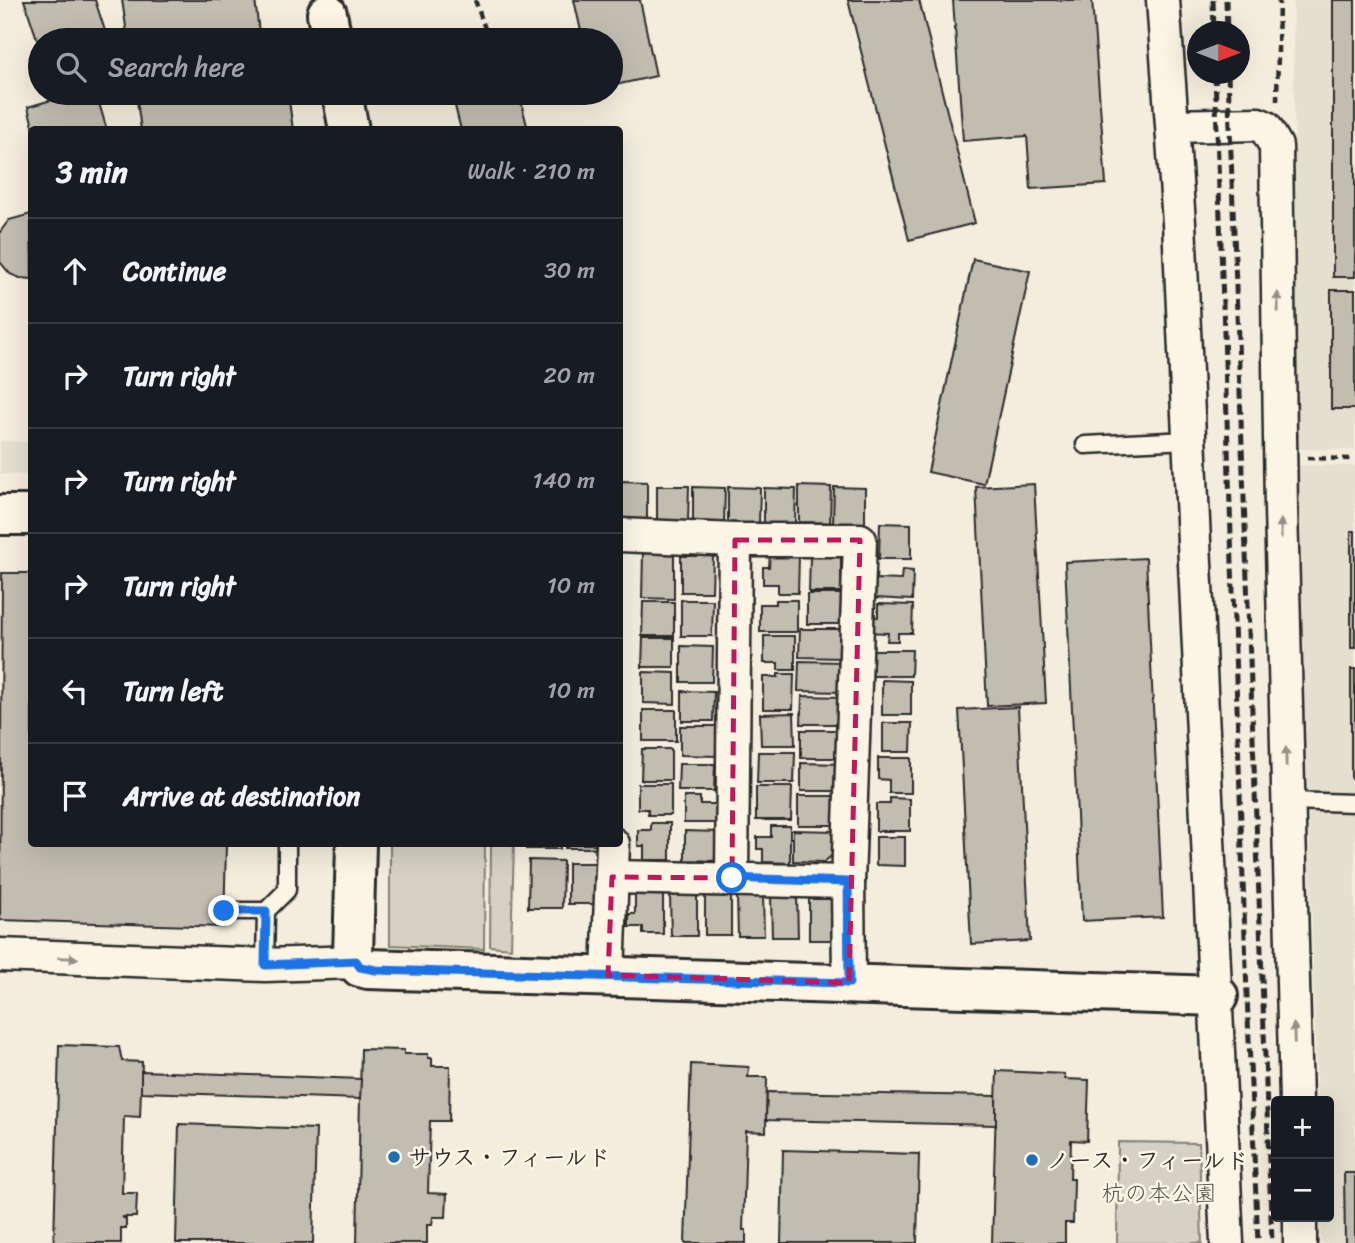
<!DOCTYPE html>
<meta charset="utf-8">
<style>
:root{--surface:#171b24;--page:#242831;--text:#f1f3f6;--muted:#9ea1a6;--line:#363941}
body{margin:0;font-family:Sriracha,"Klee One",sans-serif;background:var(--page);color:var(--text)}
.controls{position:absolute;right:21px;bottom:21px;display:grid;overflow:hidden;border-radius:7px;box-shadow:0 7px 28px #0002}
.controls button{width:63px;height:63px;display:grid;place-items:center;padding:0;border:0;border-bottom:2px solid var(--line);background:var(--surface);color:var(--text);font:35px sans-serif}
.compass{position:absolute;left:1187px;top:21px;width:63px;height:63px;border-radius:50%;background:var(--surface);box-shadow:0 7px 28px #0002;rotate:90deg}
.stop{position:absolute;width:21px;height:21px;margin:-16px;border:5px solid #1a73e8;border-radius:50%;background:#fff}
.stop.end{background:#1a73e8;border-color:#fff;box-shadow:0 2px 7px #0008}
.list{margin:0;padding:0;list-style:none}
h2{display:flex;justify-content:space-between;align-items:center;height:91px;margin:0;padding:0 28px;font-size:30px}
h2 small{font-size:23px;font-weight:400;color:var(--muted)}
.list li{display:grid;grid-template-columns:46px 1fr auto;gap:21px;align-items:center;box-sizing:border-box;height:105px;padding:0 28px;border-top:2px solid var(--line)}
.list b{display:block;font-size:26px;white-space:nowrap}
.list em{font-size:23px;font-style:normal;color:var(--muted)}
.icon{flex:none;width:38px;height:38px;fill:none;stroke:currentColor;stroke-width:2;stroke-linecap:round;stroke-linejoin:round}
.map{position:relative;flex:none;width:1355px;height:1243px;overflow:hidden}
.search{position:absolute;background:var(--surface);box-shadow:0 7px 28px #0002;left:28px;top:28px;width:595px;height:77px;display:flex;align-items:center;gap:18px;box-sizing:border-box;padding:0 24px;border-radius:38px;color:var(--muted);font-size:26px}
.panel{position:absolute;background:var(--surface);box-shadow:0 7px 28px #0002;left:28px;top:126px;width:595px;height:721px;border-radius:7px}
.map>svg:first-child{display:block}
</style>
<div class="map">
<svg width="1355" height="1243" viewBox="0 0 1355 1243">
<rect width="100%" height="100%" fill="#f4edde"/>
<filter id="ink" filterUnits="userSpaceOnUse"><feTurbulence type="fractalNoise" baseFrequency=".0143" numOctaves="2"/><feDisplacementMap in="SourceGraphic" scale="14" xChannelSelector="R" yChannelSelector="G"/><feConvolveMatrix kernelMatrix="1 2 1 2 8 2 1 2 1" color-interpolation-filters="sRGB"/></filter>
<g filter="url(#ink)">
<g fill="#e5dfd0">
<path d="M1293,0H1355V450L1298,449Z"/>
<path d="M0,441L31,442V475L0,474Z"/>
<path d="M1298,465L1355,466V1243H1321L1320,1217H1329V1101H1317Z"/>
</g>
<g fill="#d6d1c4" stroke="#807e78" stroke-width="2">
<path d="M390,844H485L484,949L390,945Z"/>
<path d="M491,844H514L511,948L490,946Z"/>
<path d="M1118,1142L1199,1143L1202,1243H1117Z"/>
</g>
<g fill="#c2bdb1" stroke="#2b2b2b" stroke-width="2">
<path d="M24,0H95L108,40H40V48Z"/>
<path d="M122,0H255L260,40H128Z"/>
<path d="M574,0H640L656,76L611,86V40H583Z"/>
<path d="M848,0H919L975,223L909,240Z"/>
<path d="M953,0H1092L1106,184L1031,189L1027,136L963,141Z"/>
<rect x="1333" y="0" width="22" height="277"/>
<path d="M75,93H96L107,130H34L28,107Z"/>
<path d="M136,93H288L293,130H141Z"/>
<path d="M519,93L528,130H461L452,94Z"/>
<path d="M31,214L32,279L20,278L10,274L0,262V232L9,220Z"/>
<path d="M973,259L1030,271L984,484L928,472Z"/>
<rect x="1331" y="290" width="24" height="119"/>
<path d="M620,481L647,482V520H620Z"/>
<path d="M1034,484L1046,703L987,706L976,487Z"/>
<path d="M657,486H689L688,522L657,521Z"/>
<path d="M799,486L831,487L830,523L799,522Z"/>
<path d="M693,487L725,488L724,524L693,523Z"/>
<path d="M728,487L760,488L759,524L728,523Z"/>
<path d="M834,487L865,488V524L833,523Z"/>
<path d="M764,488L796,489L795,524H764Z"/>
<path d="M880,523L911,524V559H879Z"/>
<rect x="1351" y="531" width="4" height="117"/>
<path d="M643,553L674,554V599L642,598Z"/>
<path d="M770,555H799L798,593H778V584H763V567H769Z"/>
<path d="M681,556H713L712,592H681Z"/>
<path d="M810,556H841V592H809Z"/>
<path d="M1146,558L1163,917L1082,921L1065,562Z"/>
<path d="M902,570L913,571L912,600L875,598L876,579L901,580Z"/>
<path d="M2,573H32V844H226L224,927L0,920Z"/>
<rect x="807" y="594" width="37" height="30"/>
<path d="M681,600H713L712,636H681Z"/>
<path d="M776,600H797V632H760V604H776Z"/>
<path d="M643,602H674V636H642Z"/>
<path d="M878,604L913,605L912,633H898V641H887L888,633L865,632L866,616L878,617Z"/>
<path d="M800,629H842L841,658L799,657Z"/>
<path d="M764,636H795V670H778V663H764Z"/>
<path d="M643,638H674V667H642Z"/>
<path d="M681,646L713,647L712,682H681Z"/>
<path d="M869,650H912L911,676H868Z"/>
<path d="M799,661L843,662L842,692L798,691Z"/>
<rect x="1351" y="669" width="4" height="110"/>
<path d="M643,672L675,673V704L643,703Z"/>
<path d="M778,674H794L793,709H763V677H778Z"/>
<path d="M882,680L911,681V715H882Z"/>
<path d="M682,691L714,692L713,721H682Z"/>
<path d="M802,696L843,697L842,724H801Z"/>
<path d="M1018,707L1030,941L971,944L959,710Z"/>
<rect x="643" y="710" width="33" height="31"/>
<path d="M794,713L795,745H761L760,714Z"/>
<path d="M883,723H912L911,752H883Z"/>
<path d="M680,726H717L716,756L680,755Z"/>
<rect x="801" y="730" width="41" height="28"/>
<path d="M642,749H671V780H641Z"/>
<path d="M758,752H795L794,783H757Z"/>
<path d="M878,758H911V793H889V780L878,779Z"/>
<path d="M801,763L842,764L841,791H801Z"/>
<path d="M679,764H715L714,791H678Z"/>
<path d="M638,784H671V815H648V809H638Z"/>
<path d="M756,787H792L791,820H756Z"/>
<rect x="798" y="796" width="43" height="29"/>
<path d="M684,797H700V804H718V823H684Z"/>
<path d="M890,798L910,799V831H876V804H890Z"/>
<path d="M651,823H670V860H644V846H638V830H651Z"/>
<path d="M771,826H790V863L763,862V849H757V837H771Z"/>
<path d="M793,830L836,831L835,853L824,862L793,861Z"/>
<path d="M685,831L719,832V861L685,860Z"/>
<path d="M876,837H905V866L876,865Z"/>
<rect x="526" y="844" width="34" height="5"/>
<rect x="565" y="844" width="34" height="4"/>
<path d="M529,860L563,861L562,908H528Z"/>
<rect x="568" y="863" width="34" height="41"/>
<path d="M663,892V934H643V927H629V914H635V893Z"/>
<rect x="705" y="894" width="26" height="41"/>
<path d="M670,895H697V936H671Z"/>
<path d="M737,895H763L764,936H738Z"/>
<path d="M771,896H797L798,937H772Z"/>
<rect x="809" y="899" width="26" height="41"/>
<path d="M59,1045L119,1047L122,1061L142,1062L140,1117L124,1116L122,1193H137L136,1217H122L126,1219V1228H121V1243H54Z"/>
<path d="M361,1049L404,1050V1054H428V1058H432V1066H450L449,1121H430L428,1193L447,1194L446,1217H433L432,1225H427V1243H357Z"/>
<path d="M691,1064L749,1067L748,1077H767L766,1132L746,1131L743,1230H746V1243H685Z"/>
<path d="M141,1071L361,1079L360,1099L141,1092Z"/>
<path d="M997,1071L1065,1074V1079L1089,1080L1087,1141L1071,1140L1070,1179H1074L1073,1223H1065V1243H992Z"/>
<path d="M767,1092L996,1096V1125L766,1120Z"/>
<path d="M179,1124L316,1129L313,1243H176Z"/>
<path d="M783,1150L919,1154L917,1243H781Z"/>
<path d="M1344,1173H1355V1243H1345Z"/>
</g>
<g fill="none" stroke-linecap="round" stroke-linejoin="round">
<g stroke="#2b2b2b" stroke-width="21">
<g id="service">
<path d="M1085,445L1189,440"/>
<path d="M1287,801L1355,803"/>
<path d="M224,911H266"/>
<path d="M265,965L266,911L287,890V844"/>
</g>
</g>
<g stroke="#2b2b2b" stroke-width="37">
<g id="minor">
<path d="M1163,0L1179,223L1227,1243"/>
<path d="M1173,126L1258,124L1265,127L1276,146L1281,508L1296,1101"/>
<path d="M620,535L735,540H860L848,882L849,983"/>
<path d="M612,877L848,882"/>
<path d="M732,878L735,540"/>
<path d="M0,955L265,965L356,962"/>
<path d="M608,975L613,844"/>
<path d="M1300,1217V1243"/>
</g>
</g>
<g stroke="#2b2b2b" stroke-width="44">
<g id="tertiary">
<path d="M327,14L332,40"/>
<path d="M342,93L349,130"/>
<path d="M0,515H32"/>
<path d="M356,844L353,956L360,967L368,969L1218,996"/>
</g>
</g>
<g stroke="#2b2b2b" stroke-width="4.5" stroke-dasharray="7 5" stroke-linecap="butt">
<path d="M475,0L489,40"/>
<path d="M374,96L396,93"/>
<path d="M1277,101L1279,0"/>
<path d="M1307,458L1355,459"/>
</g>
<use href="#service" stroke="#fcf5e5" stroke-width="16"/>
<use href="#minor" stroke="#fcf5e5" stroke-width="32"/>
<use href="#tertiary" stroke="#fcf5e5" stroke-width="38"/>
<g stroke="#2b2b2b" stroke-width="5" stroke-dasharray="10 5" stroke-linecap="butt">
<path d="M1213,0L1214,32"/>
<path d="M1226,0L1227,32"/>
<path d="M1215,74L1247,995L1258,1243"/>
<path d="M1228,74L1272,1243"/>
</g>
</g>
<defs><path id="oneway-solid" d="M-6-.8H1V-3.2L6.5 0L1 3.2V.8H-6Z" transform="scale(1.75)"/></defs>
<g fill="#949088">
<use href="#oneway-solid" transform="translate(1278 302) rotate(-91)"/>
<use href="#oneway-solid" transform="translate(1281 529) rotate(-91)"/>
<use href="#oneway-solid" transform="translate(1286 757) rotate(-91)"/>
<use href="#oneway-solid" transform="translate(68 958) rotate(2)"/>
<use href="#oneway-solid" transform="translate(1294 1033) rotate(-92)"/>
</g>
</g>
<g fill="none" stroke-linecap="round" stroke-linejoin="round" filter="url(#ink)">
<path stroke="#1a73e8" stroke-width="9" d="M224,911H266L265,965L356,961L360,967L376,970L849,983L848,882L732,878"/>
</g>
<path fill="none" stroke="#c2185b" stroke-width="5" stroke-dasharray="14 9" stroke-linejoin="round" d="M735,540H860L849,983L608,975L612,877L732,878Z"/>
<g fill="#1f6fb2" stroke="#fcf5e5" stroke-width="2.5">
<circle cx="394" cy="1157" r="7"/>
<circle cx="1032" cy="1160" r="7"/>
</g>
<g text-anchor="middle" dominant-baseline="central" stroke-width="5" stroke-linejoin="round" paint-order="stroke">
<g font-size="23" font-weight="bold" fill="#2b2b2b" stroke="#fcf5e5" text-anchor="start">
<text x="408" y="1157">サウス・フィールド</text>
<text x="1046" y="1160">ノース・フィールド</text>
</g>
<g font-size="23" fill="#565451" stroke="#fcf5e5">
<text x="1159" y="1193">杭の本公園</text>
</g>
</g>
</svg>
<div class="controls">
<button>+</button>
<button>−</button>
</div>
<svg class="compass" viewBox="-18 -18 36 36"><path d="M0-13l5 13h-10z" fill="#e53935"/><path d="M0 13l5-13h-10z" fill="#9ea1a6"/></svg>
<div class="stop" style="left:732px;top:878px"></div>
<div class="stop end" style="left:224px;top:911px"></div>
<div class="search"><svg class="icon" aria-label="search" viewBox="0 0 24 24"><circle cx="10" cy="10" r="6"/><path d="M15 15l6 6"/></svg>Search here</div>
<section class="panel">
<h2>3 min<small>Walk · 210 m</small></h2>
<ul class="list">
<li><svg class="icon" aria-label="ahead" viewBox="0 0 24 24"><path d="M12 20V5M6 11l6-6 6 6"/></svg><div><b>Continue</b></div><em>30 m</em></li>
<li><svg class="icon" aria-label="right" viewBox="0 0 24 24"><path d="M7 20v-9h11M14 6l5 5-5 5"/></svg><div><b>Turn right</b></div><em>20 m</em></li>
<li><svg class="icon" aria-label="right" viewBox="0 0 24 24"><path d="M7 20v-9h11M14 6l5 5-5 5"/></svg><div><b>Turn right</b></div><em>140 m</em></li>
<li><svg class="icon" aria-label="right" viewBox="0 0 24 24"><path d="M7 20v-9h11M14 6l5 5-5 5"/></svg><div><b>Turn right</b></div><em>10 m</em></li>
<li><svg class="icon" aria-label="left" viewBox="0 0 24 24"><path d="M17 20v-9H6M10 6l-5 5 5 5"/></svg><div><b>Turn left</b></div><em>10 m</em></li>
<li><svg class="icon" aria-label="arrive" viewBox="0 0 24 24"><path d="M6 21V4h12l-3 4 3 4H6"/></svg><div><b>Arrive at destination</b></div></li>
</ul>
</section>
</div>
